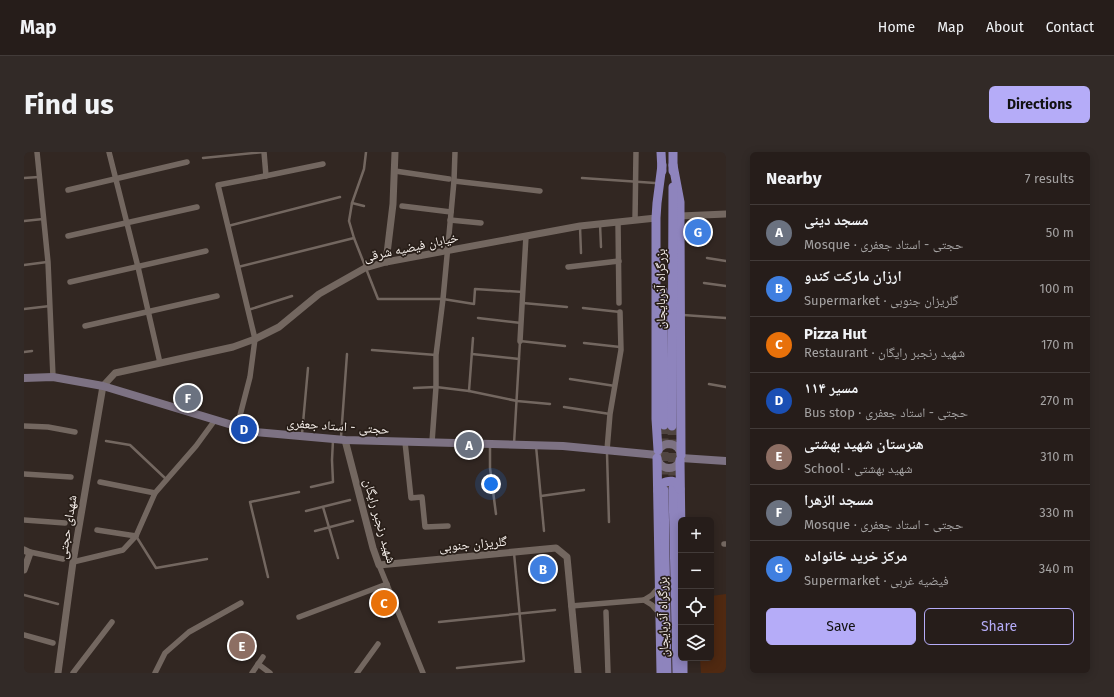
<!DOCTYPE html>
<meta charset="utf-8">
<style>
:root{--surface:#261d1a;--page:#322a27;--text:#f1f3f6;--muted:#a4a2a2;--line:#423b39;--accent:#b5acf8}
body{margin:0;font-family:"Fira Sans","Noto Naskh Arabic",sans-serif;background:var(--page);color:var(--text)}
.controls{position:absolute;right:12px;bottom:12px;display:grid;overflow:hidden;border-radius:6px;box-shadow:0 2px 10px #0003}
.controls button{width:36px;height:36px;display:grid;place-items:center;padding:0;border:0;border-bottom:1px solid var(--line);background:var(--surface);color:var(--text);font:20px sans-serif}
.you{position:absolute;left:467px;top:332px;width:14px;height:14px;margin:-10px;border:3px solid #fff;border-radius:50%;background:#1a73e8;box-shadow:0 0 0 6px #1a73e833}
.badge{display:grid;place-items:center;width:26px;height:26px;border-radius:50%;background:var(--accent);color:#fff;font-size:13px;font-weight:700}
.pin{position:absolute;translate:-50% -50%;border:2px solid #fff;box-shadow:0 1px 4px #0006}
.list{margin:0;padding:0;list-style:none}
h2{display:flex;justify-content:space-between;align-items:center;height:52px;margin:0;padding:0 16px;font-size:17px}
h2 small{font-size:13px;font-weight:400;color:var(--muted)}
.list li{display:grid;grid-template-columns:26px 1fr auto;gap:12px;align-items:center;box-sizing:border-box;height:56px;padding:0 16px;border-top:1px solid var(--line)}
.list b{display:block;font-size:15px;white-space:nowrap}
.list p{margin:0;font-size:13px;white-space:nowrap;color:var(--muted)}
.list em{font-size:13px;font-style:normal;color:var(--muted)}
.actions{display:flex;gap:8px;padding:12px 16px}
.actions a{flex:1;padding:9px 0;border:1px solid var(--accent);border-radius:6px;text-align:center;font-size:14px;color:var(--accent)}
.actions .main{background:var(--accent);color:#111}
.icon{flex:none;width:22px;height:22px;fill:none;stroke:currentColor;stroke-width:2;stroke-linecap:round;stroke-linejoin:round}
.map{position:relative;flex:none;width:702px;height:521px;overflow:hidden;border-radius:6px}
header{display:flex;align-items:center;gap:24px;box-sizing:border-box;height:56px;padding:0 20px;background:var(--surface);border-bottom:1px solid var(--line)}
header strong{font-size:19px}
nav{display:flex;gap:22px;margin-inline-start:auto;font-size:14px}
.intro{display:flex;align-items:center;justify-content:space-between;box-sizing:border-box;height:96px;padding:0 24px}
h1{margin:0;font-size:28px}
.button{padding:10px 18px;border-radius:6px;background:var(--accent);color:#111;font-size:14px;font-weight:700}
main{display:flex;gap:24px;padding:0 24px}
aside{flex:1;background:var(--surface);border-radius:6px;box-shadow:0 2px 10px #0003}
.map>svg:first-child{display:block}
</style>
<header>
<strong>Map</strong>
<nav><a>Home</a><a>Map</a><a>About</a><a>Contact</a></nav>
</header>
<div class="intro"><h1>Find us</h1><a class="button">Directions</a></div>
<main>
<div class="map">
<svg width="702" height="521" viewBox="0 0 702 521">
<rect width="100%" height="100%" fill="#322722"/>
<path fill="#502911" d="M702,442V521H677L676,506H687V444Z"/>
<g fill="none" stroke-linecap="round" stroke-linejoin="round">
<g stroke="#504541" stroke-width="9" stroke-dasharray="9 4.5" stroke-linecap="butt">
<path d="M640,273V338"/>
<path d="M648,274L649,336"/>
</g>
<g stroke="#736760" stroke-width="2.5">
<path d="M342,0L340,17L328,51L325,69L330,86L354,147H419L450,152L451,137L499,140"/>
<path d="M179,6L240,0"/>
<path d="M0,26L15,25"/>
<path d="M558,26L631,31"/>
<path d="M328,51L340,54"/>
<path d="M0,69L19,67"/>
<path d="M576,72L577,95"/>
<path d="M204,74L316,45"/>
<path d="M556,75L557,101"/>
<path d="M683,106L702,109"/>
<path d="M0,113L23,110"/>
<path d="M214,115L330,86"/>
<path d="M680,131L702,134"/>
<path d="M499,151L543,155"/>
<path d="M559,156L596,160"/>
<path d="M0,157L26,154"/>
<path d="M224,158L268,144"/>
<path d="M659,163L702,166"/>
<path d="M454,166L497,171"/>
<path d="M560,191L596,195"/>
<path d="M348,198L412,203"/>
<path d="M0,200L8,199"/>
<path d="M448,202L495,207"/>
<path d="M546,227L591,234"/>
<path d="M685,232L702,235"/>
<path d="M390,236L412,235L445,239L449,186"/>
<path d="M445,239L493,249L526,252"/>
<path d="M540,255L586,262"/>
<path d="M278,282L284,216"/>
<path d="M317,285L323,202"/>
<path d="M82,289L106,293L142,327"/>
<path d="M490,292L496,189L541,194"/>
<path d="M466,294V316L472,362"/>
<path d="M512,294L520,379"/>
<path d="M583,301L585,370"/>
<path d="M287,335L309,330L308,308L309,288"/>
<path d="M517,344L560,338"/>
<path d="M299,355L314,406"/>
<path d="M282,359L326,348"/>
<path d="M291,379L329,369"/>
<path d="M112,384L132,416L183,407"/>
<path d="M244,425L226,350L275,340"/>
<path d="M0,443L34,452"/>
<path d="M415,470L531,458"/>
<path d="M433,516L500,509L490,401"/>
</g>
<g stroke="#736760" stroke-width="5.5">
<path d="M13,0L24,110L29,225"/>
<path d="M85,0L114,115L136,211"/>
<path d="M240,0L242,24"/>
<path d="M371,19L425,27"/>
<path d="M430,29L516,39"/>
<path d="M44,38L163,10"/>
<path d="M378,54L427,60"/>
<path d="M426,68L457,71"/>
<path d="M611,68L612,0"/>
<path d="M594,70L595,151"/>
<path d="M44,84L173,55"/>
<path d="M544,115L595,109"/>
<path d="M46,130L182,99"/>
<path d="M61,174L193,144"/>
<path d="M496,189L502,84"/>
<path d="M0,274L24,275L51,280"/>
<path d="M213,275L226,225L231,187L194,33L246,23L299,12"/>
<path d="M381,290L387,346L398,345L401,375L424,374"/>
<path d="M408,290L412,235V203L419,147L430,29L431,0"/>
<path d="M583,298L586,262L597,198L596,160"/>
<path d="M0,322L47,325"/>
<path d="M76,330L131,341"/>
<path d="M0,368L41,371"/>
<path d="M73,378L112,384"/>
<path d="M700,392H702"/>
<path d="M6,400L39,407"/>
<path d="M49,410L99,398L112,384L131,341L172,294L191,268"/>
<path d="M355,413L399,521"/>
<path d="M635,435L628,443L620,448L628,453L635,461"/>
<path d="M547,454L620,448"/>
<path d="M582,460L584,521"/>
<path d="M275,465L363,432"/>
<path d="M0,483L29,491"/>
<path d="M234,512L246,521"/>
<path d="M49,521L88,470"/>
<path d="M131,521L141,501L165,480L217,451"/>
<path d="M228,521L239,505"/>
<path d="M333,521L354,492"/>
</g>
<g stroke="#736760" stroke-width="7">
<path d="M656,64L702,62"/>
<path d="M362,110L369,52L371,0"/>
<path d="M321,288L349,396L355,413L532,396L543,405L554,521"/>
<path d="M0,398L6,401L0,418"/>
<path d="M34,521L49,410L79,234L91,221L209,195L231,187L255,175L295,142L341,116L362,110L556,74L632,66"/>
</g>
<g stroke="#7d7283" stroke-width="8">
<path d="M0,226L29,225L79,234L231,280L321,288L539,294L633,303"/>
<circle cx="645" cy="304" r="12"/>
<path d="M657,306L702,309"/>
</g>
<g stroke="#8e84bd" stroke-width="9">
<path d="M637,0L638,19"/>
<path d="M649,13L656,50V64L657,303"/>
<path d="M649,19V0"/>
<path d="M639,139L640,273"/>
<path d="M648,274L649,35"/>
<path d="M634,298L632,267V66L633,51L638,13"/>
<path d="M633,306L637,521"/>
<path d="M656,308L657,385"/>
<path d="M649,336L653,521"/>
<path d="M640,338L643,521"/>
<path d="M634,339L637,332C645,328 652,327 656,337"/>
<path d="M659,506V521"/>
</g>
</g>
<g text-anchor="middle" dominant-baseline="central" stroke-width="3.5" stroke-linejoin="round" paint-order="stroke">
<g font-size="13" fill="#f9f2ee" stroke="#281e18">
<text transform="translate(387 95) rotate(-12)">خیابان فیضیه شرقی</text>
<text transform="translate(636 137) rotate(-90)">بزرگراه آذربایجان</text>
<text transform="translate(314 274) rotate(4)">حجتی - استاد جعفری</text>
<text transform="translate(356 369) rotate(74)">شهید رنجبر رایگان</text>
<text transform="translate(43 375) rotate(-81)">شهدای حجتی</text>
<text transform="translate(449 392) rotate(-5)">گلریزان جنوبی</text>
<text transform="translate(639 465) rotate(-91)">بزرگراه آذربایجان</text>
</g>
</g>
</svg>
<div class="controls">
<button>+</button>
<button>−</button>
<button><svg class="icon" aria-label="locate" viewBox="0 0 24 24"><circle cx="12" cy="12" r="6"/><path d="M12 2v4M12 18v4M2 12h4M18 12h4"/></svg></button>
<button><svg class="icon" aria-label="layers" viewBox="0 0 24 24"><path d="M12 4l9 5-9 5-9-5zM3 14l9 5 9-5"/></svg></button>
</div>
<div class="you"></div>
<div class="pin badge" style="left:445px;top:293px;background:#6b7280">A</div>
<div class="pin badge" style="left:519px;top:417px;background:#3f7fe0">B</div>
<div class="pin badge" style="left:360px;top:451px;background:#e8710a">C</div>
<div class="pin badge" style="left:220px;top:277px;background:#1a4fb4">D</div>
<div class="pin badge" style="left:218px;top:494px;background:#8d6e63">E</div>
<div class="pin badge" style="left:164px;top:246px;background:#6b7280">F</div>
<div class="pin badge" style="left:674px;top:80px;background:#3f7fe0">G</div>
</div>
<aside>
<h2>Nearby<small>7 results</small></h2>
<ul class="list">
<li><span class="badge" style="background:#6b7280">A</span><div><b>مسجد دینی</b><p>Mosque · حجتی - استاد جعفری</p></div><em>50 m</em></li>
<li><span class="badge" style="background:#3f7fe0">B</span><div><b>ارزان مارکت کندو</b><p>Supermarket · گلریزان جنوبی</p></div><em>100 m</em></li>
<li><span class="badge" style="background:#e8710a">C</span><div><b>Pizza Hut</b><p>Restaurant · شهید رنجبر رایگان</p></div><em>170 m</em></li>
<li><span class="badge" style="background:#1a4fb4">D</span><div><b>مسیر ۱۱۴</b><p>Bus stop · حجتی - استاد جعفری</p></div><em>270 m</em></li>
<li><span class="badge" style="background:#8d6e63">E</span><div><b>هنرستان شهید بهشتی</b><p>School · شهید بهشتی</p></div><em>310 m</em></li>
<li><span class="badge" style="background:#6b7280">F</span><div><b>مسجد الزهرا</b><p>Mosque · حجتی - استاد جعفری</p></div><em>330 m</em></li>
<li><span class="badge" style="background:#3f7fe0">G</span><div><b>مرکز خرید خانواده</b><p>Supermarket · فیضیه غربی</p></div><em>340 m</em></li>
</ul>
<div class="actions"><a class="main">Save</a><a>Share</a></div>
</aside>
</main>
